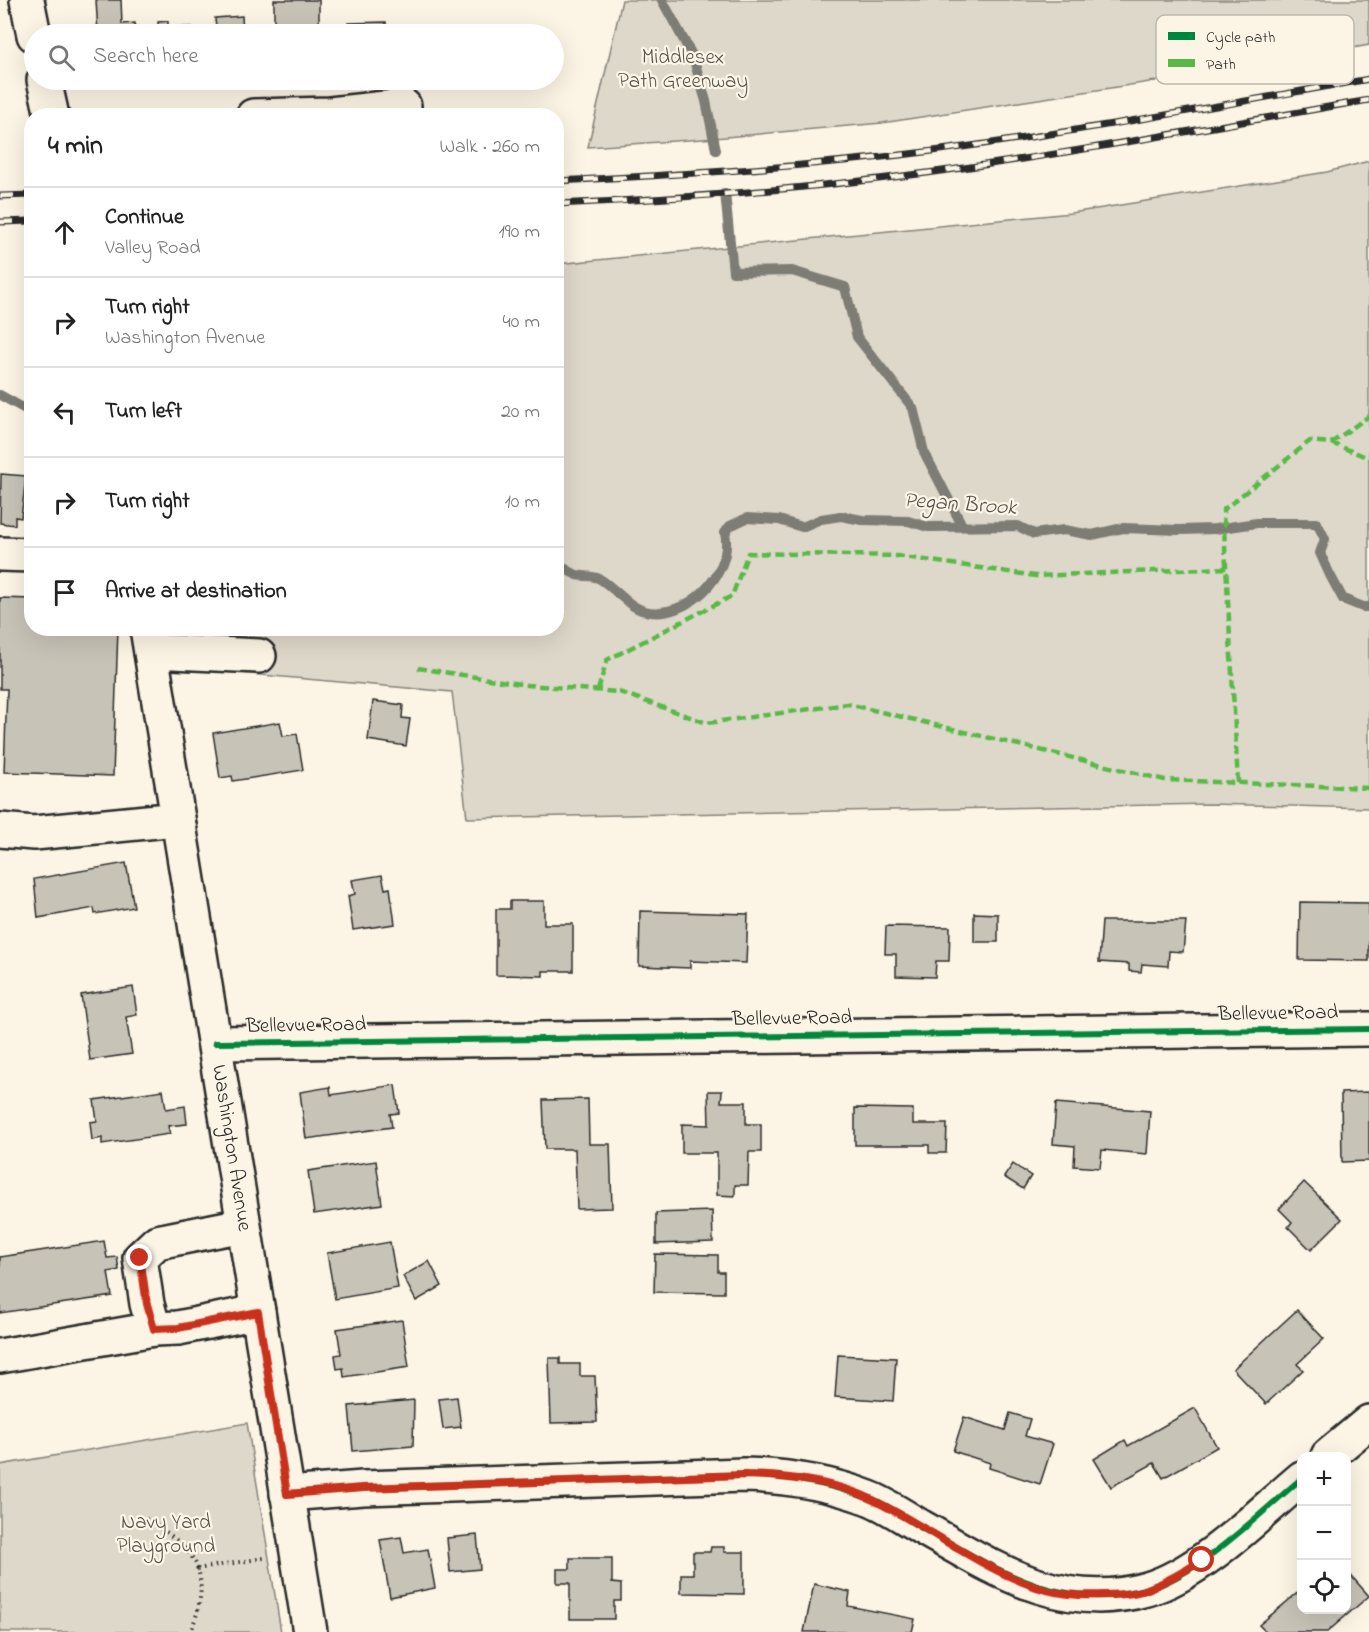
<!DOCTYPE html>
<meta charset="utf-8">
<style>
:root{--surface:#fff;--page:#f6f6f6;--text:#222;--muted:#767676;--line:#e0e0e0}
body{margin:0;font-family:"Indie Flower",sans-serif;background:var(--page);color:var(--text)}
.controls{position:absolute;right:18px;bottom:18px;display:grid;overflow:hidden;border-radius:12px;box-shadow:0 6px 24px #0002}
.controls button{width:54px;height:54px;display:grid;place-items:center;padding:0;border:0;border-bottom:2px solid var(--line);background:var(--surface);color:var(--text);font:30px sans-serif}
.stop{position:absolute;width:18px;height:18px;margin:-14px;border:4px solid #c8321e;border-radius:50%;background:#fff}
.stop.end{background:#c8321e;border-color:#fff;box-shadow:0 2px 6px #0008}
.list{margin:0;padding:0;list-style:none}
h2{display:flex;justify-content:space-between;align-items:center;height:78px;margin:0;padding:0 24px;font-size:26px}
h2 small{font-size:20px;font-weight:400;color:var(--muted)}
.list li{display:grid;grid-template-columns:39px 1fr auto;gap:18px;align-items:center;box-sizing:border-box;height:90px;padding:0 24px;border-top:2px solid var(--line)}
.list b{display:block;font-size:22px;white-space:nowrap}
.list p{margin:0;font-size:20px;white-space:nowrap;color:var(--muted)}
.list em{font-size:20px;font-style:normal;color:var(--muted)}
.icon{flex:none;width:33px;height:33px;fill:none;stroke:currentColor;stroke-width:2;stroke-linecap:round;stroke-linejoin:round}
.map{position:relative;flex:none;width:1369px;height:1632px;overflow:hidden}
.search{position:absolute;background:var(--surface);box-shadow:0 6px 24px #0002;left:24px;top:24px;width:540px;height:66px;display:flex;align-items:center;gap:15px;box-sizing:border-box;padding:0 21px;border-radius:33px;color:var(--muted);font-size:22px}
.panel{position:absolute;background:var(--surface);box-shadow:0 6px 24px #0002;left:24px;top:108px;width:540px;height:528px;border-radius:24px}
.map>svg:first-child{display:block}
</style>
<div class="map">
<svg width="1369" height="1632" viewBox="0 0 1369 1632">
<rect width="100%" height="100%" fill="#fcf5e5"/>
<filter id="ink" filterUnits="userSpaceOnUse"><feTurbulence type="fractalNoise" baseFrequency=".0167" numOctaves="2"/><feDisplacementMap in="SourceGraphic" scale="12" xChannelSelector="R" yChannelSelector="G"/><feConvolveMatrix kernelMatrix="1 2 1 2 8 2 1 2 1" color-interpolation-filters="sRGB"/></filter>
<g filter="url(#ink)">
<g fill="#ded8ca" stroke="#84827a" stroke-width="1.5">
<path d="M622,0H1369V45L1241,68L882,123L703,139L588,147Z"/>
<path d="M1369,161V808L1210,804L467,818L452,692L184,668L178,629L556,628L557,264L1071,213L1327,172Z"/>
<path d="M247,1423L281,1632H0V1465Z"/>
</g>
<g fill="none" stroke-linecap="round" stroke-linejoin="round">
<g stroke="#7d7b74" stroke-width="10">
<path d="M662,0L693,57L706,101L716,150"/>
<path d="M725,193L733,272L792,271L845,287L857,337L913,408L924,452L962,525"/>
<path d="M0,395L32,413"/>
<path d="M556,564C563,567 570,572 577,575C584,577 593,575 600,579C615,588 628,607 645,611C686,621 734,574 725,533L730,526L747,518L779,520L802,527L821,519L841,516L862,520L908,521L928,527L1018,526L1034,534L1064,530L1092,535L1123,528L1179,530L1215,529L1257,523H1317L1325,539L1320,553L1330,575L1343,599L1363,607H1369"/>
</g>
</g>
<g fill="#c8c3b7" stroke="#2b2b2b" stroke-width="1.5">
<path d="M96,0H121L122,24L135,23L136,34H91H98Z"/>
<path d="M274,0H319V34H281V26H274Z"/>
<path d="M242,16L243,34H207V28H216L215,18Z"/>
<path d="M168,21V28L192,27V34H150V32H158V22Z"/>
<path d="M386,22V34H348V23Z"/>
<path d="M1,474L26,476L21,518L15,517V525L0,523Z"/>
<path d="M0,598L32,599V628H118L113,776L4,772L7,689H0Z"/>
<path d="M373,701L403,705L402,718L410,719L406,746L368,740Z"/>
<path d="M280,722L283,736L297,734L303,770L233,781L232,776L220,778L213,733Z"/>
<path d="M126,863L134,907L95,914L94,908L38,918L34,879Z"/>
<path d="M382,875L385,889L390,888L395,924L353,930L348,896L355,894L352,880Z"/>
<path d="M510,901H544V924H573V971H543V976L496,975V909H510Z"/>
<path d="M1300,902L1369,903V961L1299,960Z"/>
<path d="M640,911L748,914L746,963L690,961V968L639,966Z"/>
<path d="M974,913L998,914V942H974Z"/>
<path d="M1102,921H1186L1183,952L1169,951L1168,966L1142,964L1141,972L1129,971V964L1099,962Z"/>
<path d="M886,926L950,927L949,961H936L935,977L896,976V954H885Z"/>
<path d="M133,987L137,1015L126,1017L132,1054L90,1060L81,995Z"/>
<path d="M395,1085L399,1113L390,1114L392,1127L306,1139L300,1092L330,1087L331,1095Z"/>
<path d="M163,1090L166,1109L185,1106L187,1124L168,1126L170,1134L102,1144V1138L92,1140L90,1122L97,1121L94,1100Z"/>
<path d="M708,1091H722L721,1102H746V1124H761V1152H749L748,1185H735V1196L717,1195V1153H682V1124L709,1125Z"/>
<path d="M1369,1092V1161L1342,1162L1341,1093Z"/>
<path d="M588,1099L589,1144H610L612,1208L577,1209L575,1149H545L543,1100Z"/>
<path d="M1056,1103L1150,1111L1147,1154L1102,1150L1100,1168L1074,1166L1075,1146L1053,1144Z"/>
<path d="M855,1108L913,1109V1124H947L946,1153H929V1145H855Z"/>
<path d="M376,1161L382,1204L314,1214L308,1171Z"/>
<path d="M1013,1164L1031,1176L1023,1189L1004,1177Z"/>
<path d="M1304,1182L1342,1219L1311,1250L1288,1227L1292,1222L1279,1209Z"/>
<path d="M712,1211L713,1242L656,1244V1213Z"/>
<path d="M104,1241L107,1258L117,1257L119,1270L108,1272L112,1296L0,1313V1257Z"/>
<path d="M390,1242L398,1288L335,1299L327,1253Z"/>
<path d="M655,1254L718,1255V1272H724V1293L654,1292Z"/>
<path d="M429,1261L442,1286L416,1301L403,1276Z"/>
<path d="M1297,1310L1324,1339L1297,1364L1303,1370L1266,1404L1233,1369Z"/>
<path d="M402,1320L409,1367L344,1377L343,1368L337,1369L335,1355L341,1354L337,1329Z"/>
<path d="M838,1355L896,1358L893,1401L835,1397Z"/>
<path d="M549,1358H560V1364H580V1376H595L597,1422L551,1423Z"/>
<path d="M457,1397L461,1427L443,1429L439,1399Z"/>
<path d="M414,1400L413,1446L353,1451L349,1406Z"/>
<path d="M1195,1408L1217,1447L1163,1478L1154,1463L1111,1487L1094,1459L1125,1440L1128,1446Z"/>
<path d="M1010,1413L1030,1419L1025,1436L1053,1444L1040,1484L989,1468L990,1463L953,1451L964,1417L1005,1430Z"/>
<path d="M477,1535L480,1569L450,1572L447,1538Z"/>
<path d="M401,1537L404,1553L428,1549L435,1588L390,1597L380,1540Z"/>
<path d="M711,1547H724V1552H744V1594L681,1593V1574H693V1552H710Z"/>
<path d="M570,1558H612V1583L621,1584V1601H614V1619H570V1583H557V1569H570Z"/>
<path d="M1346,1570L1369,1596L1327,1632H1266L1259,1625L1302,1589V1610H1346Z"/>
<path d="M814,1584L850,1592L848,1606L915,1619L912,1632H804Z"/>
</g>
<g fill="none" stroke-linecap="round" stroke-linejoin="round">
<g stroke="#2b2b2b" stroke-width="38">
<g id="minor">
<path d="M27,0L34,35"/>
<path d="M44,80L52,116"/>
<path d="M253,116L330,114L404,106"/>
<path d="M0,554L32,555"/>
<path d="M147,628L310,1632"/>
<path d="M151,651L259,656"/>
<path d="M0,830L34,833L178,819"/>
<path d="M215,1043L1369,1029"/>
<path d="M243,1225L157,1242L140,1258L147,1304L154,1329L178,1328L258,1312"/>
<path d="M0,1356L154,1329"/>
<path d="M1328,1456L1369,1422"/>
<path d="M287,1494L363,1488L744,1475C787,1476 829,1483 869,1498C887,1505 904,1517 921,1527C992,1567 1060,1614 1147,1589C1200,1574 1259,1514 1302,1478"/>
</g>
</g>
<g stroke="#2b2b2b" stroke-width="4" stroke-dasharray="1.5 4.5" stroke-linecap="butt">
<path d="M146,1519C180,1540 208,1559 199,1604C198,1614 193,1622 192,1632"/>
<path d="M197,1569L264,1558"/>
</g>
<use href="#minor" stroke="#fcf5e5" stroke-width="33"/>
<g stroke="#2b2b2b" stroke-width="7">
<g id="rail">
<path d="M556,181C674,175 792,168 909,154C1063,135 1216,106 1369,79"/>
<path d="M0,196L32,195"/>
<path d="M556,204C680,199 804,189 927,173C1075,153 1222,125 1369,100"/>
<path d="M0,222L32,221"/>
</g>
</g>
<use href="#rail" stroke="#fcf5e5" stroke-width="4.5" stroke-dasharray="14" stroke-linecap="butt"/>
<g stroke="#58b947" stroke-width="4.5" stroke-dasharray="9 4.5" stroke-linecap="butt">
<path d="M1331,443L1369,416"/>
<path d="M418,668L527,685L619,692L707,723L848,704L1165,780L1369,788"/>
<path d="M598,690L607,660L732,596L748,553L897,556L1036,576L1227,568"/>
<path d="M1238,783L1223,510L1310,441L1331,443L1369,458"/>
</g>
<g stroke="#fcf5e5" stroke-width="10">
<g id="cycleway">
<path d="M215,1043L1369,1029"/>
<path d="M287,1494L363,1488L744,1475C787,1476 829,1483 869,1498C887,1505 904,1517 921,1527C992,1567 1060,1614 1147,1589C1200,1574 1259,1514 1302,1478"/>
</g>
</g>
<use href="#cycleway" stroke="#00873e" stroke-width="6"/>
</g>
</g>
<g fill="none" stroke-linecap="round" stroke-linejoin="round" filter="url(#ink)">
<path stroke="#c8321e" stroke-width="8" d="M140,1258L147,1304L154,1329L178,1328L258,1312L287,1494L363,1488L744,1475C787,1476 834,1481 873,1500C931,1528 984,1572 1046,1590C1065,1595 1086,1596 1105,1595C1119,1595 1136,1594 1150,1588C1168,1581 1185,1571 1202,1560"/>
</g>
<g text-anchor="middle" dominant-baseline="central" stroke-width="4.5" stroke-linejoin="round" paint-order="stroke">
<g font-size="21" fill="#585653" stroke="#fcf5e5">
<text x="683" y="58">Middlesex<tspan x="683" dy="24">Path Greenway</tspan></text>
<text x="166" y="1523">Navy Yard<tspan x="166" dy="24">Playground</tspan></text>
</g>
<g font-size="21" fill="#2b2b2b" stroke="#fcf5e5">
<text transform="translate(1278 1014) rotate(-1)">Bellevue Road</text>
<text transform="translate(792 1019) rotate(-1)">Bellevue Road</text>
<text transform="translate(306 1026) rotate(-1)">Bellevue Road</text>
<text transform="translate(231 1148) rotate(81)">Washington Avenue</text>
</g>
<g font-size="22" font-style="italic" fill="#545350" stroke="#fcf5e5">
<text transform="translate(960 505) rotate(4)">Pegan Brook</text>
</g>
</g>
<rect x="1156" y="15" width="198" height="69" rx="9" fill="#fcf5e5" stroke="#bdb8ad" stroke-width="1.5"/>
<rect x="1168" y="32" width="27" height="8" fill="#00873e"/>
<rect x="1168" y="59" width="27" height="8" fill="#58b947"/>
<g font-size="16" fill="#2b2b2b">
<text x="1206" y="42">Cycle path</text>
<text x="1206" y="69">Path</text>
</g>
</svg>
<div class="controls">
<button>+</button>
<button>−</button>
<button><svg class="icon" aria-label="locate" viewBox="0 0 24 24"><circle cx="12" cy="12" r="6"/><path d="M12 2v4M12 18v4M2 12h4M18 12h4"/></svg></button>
</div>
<div class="stop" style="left:1202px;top:1560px"></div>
<div class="stop end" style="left:140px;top:1258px"></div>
<div class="search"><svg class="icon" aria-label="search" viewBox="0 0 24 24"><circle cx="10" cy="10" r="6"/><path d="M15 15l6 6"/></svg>Search here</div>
<section class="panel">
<h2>4 min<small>Walk · 260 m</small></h2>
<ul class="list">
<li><svg class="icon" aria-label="ahead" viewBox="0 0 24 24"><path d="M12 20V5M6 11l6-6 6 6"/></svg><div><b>Continue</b><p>Valley Road</p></div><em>190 m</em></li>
<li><svg class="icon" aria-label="right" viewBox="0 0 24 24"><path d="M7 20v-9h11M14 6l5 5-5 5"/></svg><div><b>Turn right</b><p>Washington Avenue</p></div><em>40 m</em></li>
<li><svg class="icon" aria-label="left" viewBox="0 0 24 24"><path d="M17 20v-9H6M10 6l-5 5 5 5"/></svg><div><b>Turn left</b></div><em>20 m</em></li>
<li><svg class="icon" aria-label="right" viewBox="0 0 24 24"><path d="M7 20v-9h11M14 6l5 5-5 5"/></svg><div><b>Turn right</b></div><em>10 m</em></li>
<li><svg class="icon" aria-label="arrive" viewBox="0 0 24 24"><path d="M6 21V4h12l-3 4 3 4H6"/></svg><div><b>Arrive at destination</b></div></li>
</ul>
</section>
</div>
